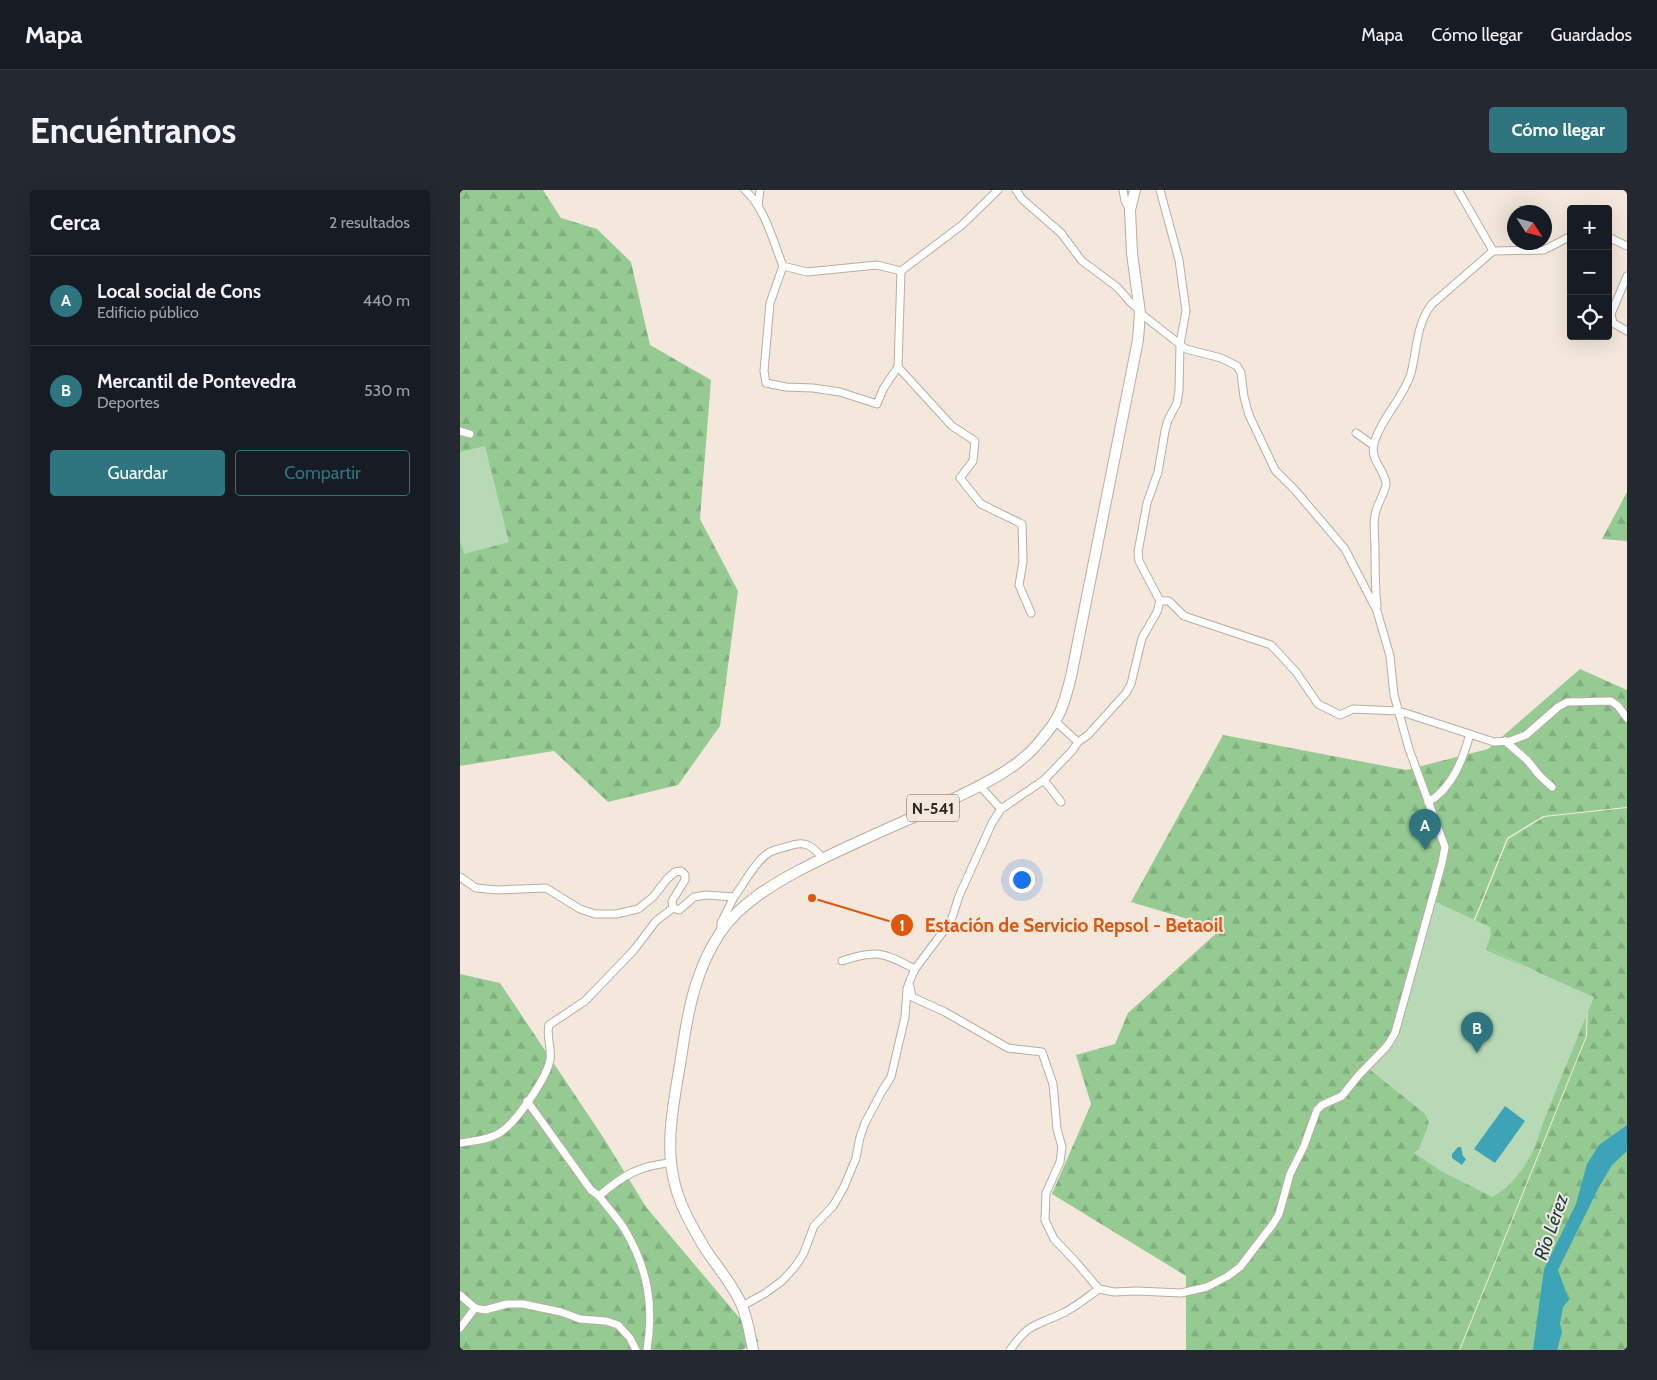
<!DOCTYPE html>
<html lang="es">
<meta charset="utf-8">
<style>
:root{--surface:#171b24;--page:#242831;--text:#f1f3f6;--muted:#9ea1a6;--line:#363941;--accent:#2e7580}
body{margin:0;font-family:Cabin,sans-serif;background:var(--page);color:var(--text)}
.controls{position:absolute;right:15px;top:15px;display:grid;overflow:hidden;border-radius:5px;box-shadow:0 5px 20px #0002}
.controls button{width:45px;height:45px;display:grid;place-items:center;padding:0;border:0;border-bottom:1px solid var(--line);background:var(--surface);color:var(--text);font:25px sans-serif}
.compass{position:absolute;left:1047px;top:15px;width:45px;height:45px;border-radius:50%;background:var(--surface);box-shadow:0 5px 20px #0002;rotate:126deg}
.you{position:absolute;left:561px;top:689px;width:18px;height:18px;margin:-12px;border:4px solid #fff;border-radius:50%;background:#1a73e8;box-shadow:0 0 0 8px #1a73e833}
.badge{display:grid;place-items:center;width:32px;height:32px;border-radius:50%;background:var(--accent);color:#fff;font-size:16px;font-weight:700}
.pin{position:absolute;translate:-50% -41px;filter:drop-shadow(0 1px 2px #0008)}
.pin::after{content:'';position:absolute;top:26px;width:18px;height:15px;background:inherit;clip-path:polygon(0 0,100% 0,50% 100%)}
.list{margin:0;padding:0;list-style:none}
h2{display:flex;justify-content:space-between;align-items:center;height:65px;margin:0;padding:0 20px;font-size:21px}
h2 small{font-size:16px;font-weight:400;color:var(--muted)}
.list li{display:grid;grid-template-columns:32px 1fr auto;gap:15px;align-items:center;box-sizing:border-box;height:90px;padding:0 20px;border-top:1px solid var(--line)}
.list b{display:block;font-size:19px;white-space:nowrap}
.list p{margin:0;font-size:16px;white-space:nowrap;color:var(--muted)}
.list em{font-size:16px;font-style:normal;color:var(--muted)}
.actions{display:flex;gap:10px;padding:15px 20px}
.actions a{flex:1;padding:11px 0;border:1px solid var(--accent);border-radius:5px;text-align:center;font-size:18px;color:var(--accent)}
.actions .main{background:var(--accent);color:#fff}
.icon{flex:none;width:28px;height:28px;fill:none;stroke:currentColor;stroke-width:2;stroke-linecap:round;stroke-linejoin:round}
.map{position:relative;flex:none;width:1167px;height:1160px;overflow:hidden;border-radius:5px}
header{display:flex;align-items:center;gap:30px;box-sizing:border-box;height:70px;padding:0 25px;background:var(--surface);border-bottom:1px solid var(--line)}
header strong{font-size:24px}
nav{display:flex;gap:28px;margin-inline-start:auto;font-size:18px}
.intro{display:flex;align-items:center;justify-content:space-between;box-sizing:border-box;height:120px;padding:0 30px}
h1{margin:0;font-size:35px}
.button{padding:12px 22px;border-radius:5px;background:var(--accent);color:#fff;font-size:18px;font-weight:700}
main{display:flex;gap:30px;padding:0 30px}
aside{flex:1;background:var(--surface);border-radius:5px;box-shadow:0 5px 20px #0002}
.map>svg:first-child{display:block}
</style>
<header>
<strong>Mapa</strong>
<nav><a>Mapa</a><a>Cómo llegar</a><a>Guardados</a></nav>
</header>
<div class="intro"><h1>Encuéntranos</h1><a class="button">Cómo llegar</a></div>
<main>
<aside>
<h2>Cerca<small>2 resultados</small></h2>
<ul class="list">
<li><span class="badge">A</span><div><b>Local social de Cons</b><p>Edificio público</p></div><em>440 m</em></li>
<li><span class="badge">B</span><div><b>Mercantil de Pontevedra</b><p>Deportes</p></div><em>530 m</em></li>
</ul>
<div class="actions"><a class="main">Guardar</a><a>Compartir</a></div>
</aside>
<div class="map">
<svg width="1167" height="1160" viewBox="0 0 1167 1160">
<defs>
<pattern id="forest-firs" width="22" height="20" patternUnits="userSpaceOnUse" patternTransform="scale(1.25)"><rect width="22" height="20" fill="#95cb93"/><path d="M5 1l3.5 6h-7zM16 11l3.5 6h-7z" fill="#81ae7e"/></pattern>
</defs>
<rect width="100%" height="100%" fill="#f4e8dc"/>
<g fill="url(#forest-firs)">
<path d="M0,0H83L101,28L137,39L171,72L190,155L251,190L240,329L278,401L260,536L218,595L148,612L94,561L0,576Z"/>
<path d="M1167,302V351L1142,349Z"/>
<path d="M1120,479L1167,500V617L1083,626L1047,648L1007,747L1127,808L1126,846L999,1160H726V1086L592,1004L631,914L616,865L655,854L668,823L761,739L671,712L763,545L946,580L1028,559Z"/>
<path d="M1167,618V1160H1000L1127,846L1128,807L1008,748L1048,649L1084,627Z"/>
<path d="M0,784L40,793L143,947L186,1017L299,1151L282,1160H0Z"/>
</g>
<g fill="#b7d9b5">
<path d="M25,256L49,352L4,364L0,350V262Z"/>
<path d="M974,711L1030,737L1031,744L1026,760L1134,807C1118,846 1102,886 1086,925C1079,942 1076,960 1065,975C1057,988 1045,1000 1032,1007L981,981L954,963L959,959L969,933L965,924L909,879L938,846Z"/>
</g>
<g fill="#3ca4b6">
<path d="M1045,916L1065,931L1035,973L1014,959Z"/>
<path d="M1167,935V961L1152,975L1139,997L1098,1080L1109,1110L1103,1117L1100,1134L1102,1142L1097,1160H1073L1084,1079L1116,1014L1127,974L1139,955Z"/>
<path d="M998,957H1001L1003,966L1006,969L1002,975L992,968V964Z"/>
</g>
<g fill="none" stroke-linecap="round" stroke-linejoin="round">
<g stroke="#b8ada1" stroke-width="9">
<g id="minor">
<path d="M285,0C305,18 313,51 323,76L347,82L417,75L441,81L502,35L538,0"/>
<path d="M556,0L562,9L601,43L622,71L657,97L672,114L679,119"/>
<path d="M663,0L665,11L670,20"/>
<path d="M998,0L1033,61"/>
<path d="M298,16L300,0"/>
<path d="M1148,47L1167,56"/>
<path d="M323,76L310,113L304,181L306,193L326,197L353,198L380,202L417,214L423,199L438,177"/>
<path d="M441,81L438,177L492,236L515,251L513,271L500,288L521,314L562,334L563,372L559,395L571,423"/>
<path d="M1167,86L1151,124L1153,133L1167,141"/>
<path d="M0,241L10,244"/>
<path d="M896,243L913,255"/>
<path d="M700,411H709L724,426L811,455L836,482L858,514L880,525L893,519L939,521L1034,552L1050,551L1066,545L1098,517L1107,512L1151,511L1158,516L1167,528"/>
<path d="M917,416C915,397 915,378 915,359C915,348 913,336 915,325C916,316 927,299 926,293C924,278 908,269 915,250C923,226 944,207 951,183C957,160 956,134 972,114L1033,61L1084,60L1111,46"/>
<path d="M595,531L618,552"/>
<path d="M1045,551L1067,570L1080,586L1092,597"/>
<path d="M584,590L601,612"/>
<path d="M519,595L541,619"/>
<path d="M968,612C992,599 1003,569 1010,544"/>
<path d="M0,687L16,698L37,700L86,698L120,719L135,724H156L178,719L193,707L207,689L215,682L221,681L225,685V690L212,711L213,718L219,720L234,707L246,705L274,707C283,695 297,669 310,662C316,659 323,658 329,656C345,650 353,656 362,668"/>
<path d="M261,739V733L274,707"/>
<path d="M382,771C418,759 423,763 455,779"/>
<path d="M450,797L452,807L485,822L548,858L582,862L593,894L597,939L602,957L600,972L586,1003L585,1030L594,1049L616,1072L639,1099"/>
<path d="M67,911L131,1000L139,1006"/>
<path d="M0,953C13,951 29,950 41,942C57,931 86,889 90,870C92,858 86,847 89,835L125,811L174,760L196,731L213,718"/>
<path d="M0,1105L15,1118L25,1120L47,1114H63L101,1122L120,1129L146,1131L158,1135L170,1148L176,1160"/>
<path d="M282,1116L304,1104L322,1091L334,1078L343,1065L354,1036L373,1016L384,997L396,968L400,947L405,933L422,901L431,887L445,827L447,799L450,790L455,779L491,731L499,706L532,633L541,619L584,590L612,561L618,552L628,545L666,503L671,494L682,448L697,422L700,411L679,371L678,362L687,313L698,282L705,241L708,230L717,213L719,200L720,154L726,121L719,70L700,0"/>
<path d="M0,1138L15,1118"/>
<path d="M187,1160C194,1116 188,1079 165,1040C158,1028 147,1017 139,1006C162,986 180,975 211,973"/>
<path d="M550,1160C570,1132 574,1137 603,1123C616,1117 627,1107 639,1099L654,1102L677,1101L721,1103L747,1097L768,1086L780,1077L813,1034L819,1024L830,984L844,956L857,920L862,915L882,906L898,886L927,856L935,843L982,673L985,657L949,559L934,505L930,466L917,421L885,359L835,300L815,280L789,225L784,207L781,183L777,176L761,168L726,159L680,123"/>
</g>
</g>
<g stroke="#b8ada1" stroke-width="12">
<path id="highway" d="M293,1160C290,1146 288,1130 282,1116C274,1096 258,1078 246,1060C232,1037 218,1013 213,986C205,946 216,902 222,862C228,820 236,779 260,743C278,716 308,697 336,682C385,656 437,635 487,612C519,596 557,580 580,551C587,543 596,531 600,522C605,511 608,498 611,487L678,150L680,123L672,63L670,20L675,0"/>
</g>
<use href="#minor" stroke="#fff" stroke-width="7"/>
<use href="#highway" stroke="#fff" stroke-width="10"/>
</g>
<g text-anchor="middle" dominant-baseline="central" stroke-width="4" stroke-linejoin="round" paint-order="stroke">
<rect fill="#f4e8dc" stroke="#68615a" stroke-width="1" x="447" y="604.5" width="52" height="27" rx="4"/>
<g font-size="16" font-weight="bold" fill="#2c2723">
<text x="473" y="618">N-541</text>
</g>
<g font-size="19" font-style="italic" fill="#15424b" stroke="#f4e8dc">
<text transform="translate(1091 1037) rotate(-71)">Río Lérez</text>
</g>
</g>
<path fill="none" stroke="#df560d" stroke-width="2" d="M352 708L442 735"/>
<g fill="#df560d" stroke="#f4e8dc" stroke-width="2">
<circle cx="352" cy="708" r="5"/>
<circle cx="442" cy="735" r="12"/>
</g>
<g font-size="15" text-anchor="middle" font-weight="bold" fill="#fff">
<text x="442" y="741">1</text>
</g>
<g font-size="19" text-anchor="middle" font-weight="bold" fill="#df560d" stroke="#f4e8dc" stroke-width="4" stroke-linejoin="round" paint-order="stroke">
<text x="614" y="742">Estación de Servicio Repsol - Betaoil</text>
</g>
</svg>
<div class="controls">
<button>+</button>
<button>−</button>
<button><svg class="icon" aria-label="locate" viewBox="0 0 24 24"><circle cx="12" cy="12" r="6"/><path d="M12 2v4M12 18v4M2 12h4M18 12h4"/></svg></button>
</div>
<svg class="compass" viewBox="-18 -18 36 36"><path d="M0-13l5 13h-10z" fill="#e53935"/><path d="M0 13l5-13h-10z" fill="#9ea1a6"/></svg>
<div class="you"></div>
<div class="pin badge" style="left:965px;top:660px">A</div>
<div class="pin badge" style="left:1017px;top:863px">B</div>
</div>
</main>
